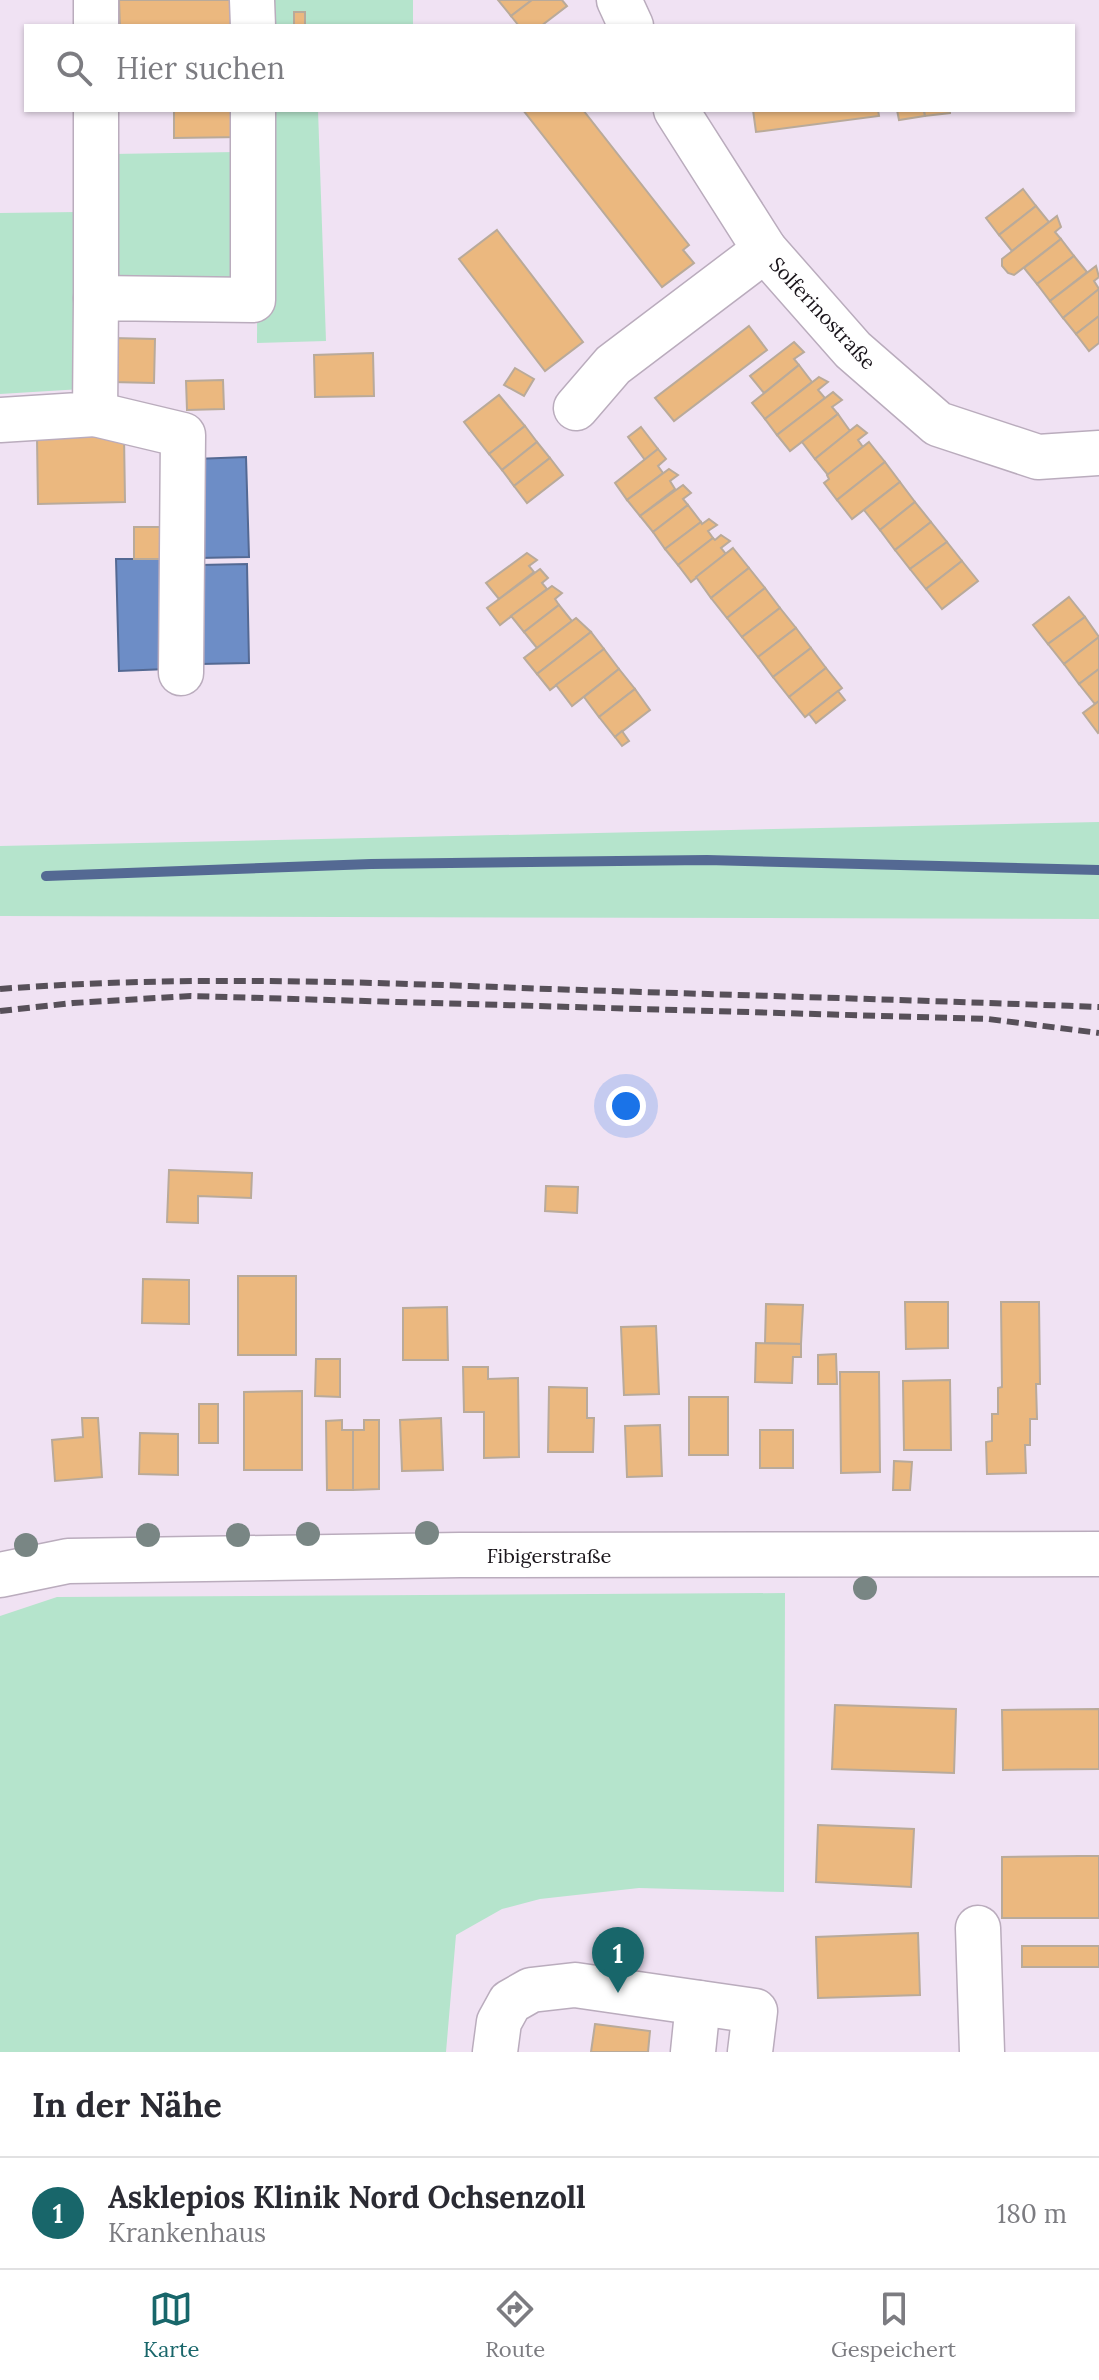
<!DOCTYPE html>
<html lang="de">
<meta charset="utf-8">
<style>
:root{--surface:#fff;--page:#f2f2f3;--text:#2b2b33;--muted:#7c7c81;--line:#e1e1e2;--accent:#18666a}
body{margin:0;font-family:Lora,serif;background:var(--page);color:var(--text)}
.you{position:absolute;left:626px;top:1106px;width:28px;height:28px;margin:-20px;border:6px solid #fff;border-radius:50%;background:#1a73e8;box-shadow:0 0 0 12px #1a73e833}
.badge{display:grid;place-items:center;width:52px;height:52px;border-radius:50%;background:var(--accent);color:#fff;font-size:26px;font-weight:700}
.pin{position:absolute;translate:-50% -66px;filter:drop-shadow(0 2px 4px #0008)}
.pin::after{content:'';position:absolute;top:42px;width:28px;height:24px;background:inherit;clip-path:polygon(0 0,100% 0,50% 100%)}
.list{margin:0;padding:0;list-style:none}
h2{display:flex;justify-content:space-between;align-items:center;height:104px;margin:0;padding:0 32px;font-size:34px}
h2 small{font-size:26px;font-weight:400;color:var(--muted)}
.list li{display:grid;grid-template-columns:52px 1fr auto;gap:24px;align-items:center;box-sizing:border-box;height:112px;padding:0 32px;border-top:2px solid var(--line)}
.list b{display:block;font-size:30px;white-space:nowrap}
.list p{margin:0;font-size:26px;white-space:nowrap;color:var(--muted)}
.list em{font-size:26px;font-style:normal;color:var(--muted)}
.icon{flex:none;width:44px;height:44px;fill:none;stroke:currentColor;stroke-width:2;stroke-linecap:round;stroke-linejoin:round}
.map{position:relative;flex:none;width:1099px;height:2052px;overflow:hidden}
.search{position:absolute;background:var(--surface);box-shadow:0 2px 6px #0004;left:24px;right:24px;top:24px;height:88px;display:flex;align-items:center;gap:20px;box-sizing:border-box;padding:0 28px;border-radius:0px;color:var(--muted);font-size:30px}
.sheet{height:216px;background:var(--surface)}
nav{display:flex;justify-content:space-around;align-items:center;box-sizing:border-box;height:112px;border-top:2px solid var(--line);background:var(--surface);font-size:22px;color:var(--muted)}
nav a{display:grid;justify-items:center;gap:4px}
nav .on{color:var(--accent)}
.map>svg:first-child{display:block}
</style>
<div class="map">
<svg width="1099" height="2052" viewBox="0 0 1099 2052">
<rect width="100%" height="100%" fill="#f0e2f3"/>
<g fill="#b5e4cc">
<rect x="258" y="0" width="155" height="26"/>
<path d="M258,110H318L326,341L257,343Z"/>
<path d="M236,152L237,280L114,281L112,154Z"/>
<path d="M78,212L82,389L0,394V213Z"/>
<path d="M1099,822V919L0,916V846Z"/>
<path d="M785,1593L784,1892L639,1888L540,1899L502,1909L456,1935L446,2052H0V1616L57,1597Z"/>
</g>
<g fill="#6d8dc6" stroke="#546993" stroke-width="2">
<path d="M246,457L249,557L198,558L195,459Z"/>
<path d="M116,559H165L167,669L119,671Z"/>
<path d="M247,564L249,663L201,664L200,565Z"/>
</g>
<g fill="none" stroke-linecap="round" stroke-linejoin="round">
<path stroke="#546993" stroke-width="10" d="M46,876L371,864L707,860L1099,870"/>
</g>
<g fill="#ebb87f" stroke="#b9aa9a" stroke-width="2">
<path d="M119,0H240V26H120Z"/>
<path d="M498,0H532L511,16Z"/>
<path d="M532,0H562L567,6L541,26H519L511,16Z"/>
<rect x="294" y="12" width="11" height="13"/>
<path d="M174,110H241V137L174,138Z"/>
<path d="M523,110H583L689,245L683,250L694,263L662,287Z"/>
<path d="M753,110H878L879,116L756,132Z"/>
<path d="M897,110H924L925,116L899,120Z"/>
<path d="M924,110H950V113L925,116Z"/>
<path d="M1023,189L1036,206L999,235L986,218Z"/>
<path d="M1036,206L1049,222L1012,251L999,235Z"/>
<path d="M1057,216L1061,227L1055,232L1061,239L1014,275L1008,273L1002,266V259Z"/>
<path d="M497,230L583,342L545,371L459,259Z"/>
<path d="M1061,239L1074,256L1037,284L1024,268Z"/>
<path d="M1074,256L1087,272L1050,301L1037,284Z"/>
<path d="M1096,266L1099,277L1094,281L1099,289L1063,318L1050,301Z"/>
<path d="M1099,289V316L1076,334L1063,318Z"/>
<path d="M1099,316V343L1089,351L1076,334Z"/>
<path d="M749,326L767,350L674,421L655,398Z"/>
<path d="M113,338L155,339L154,383L112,382Z"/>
<path d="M794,342L804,352L794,359L799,365L764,393L750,376Z"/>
<path d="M373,353L374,396L315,397L314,355Z"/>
<path d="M799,365L812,382L765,419L752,403Z"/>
<path d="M515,368L534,379L524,396L504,385Z"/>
<path d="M819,377L828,382L818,390L825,398L777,435L765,419Z"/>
<path d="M223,380L224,409L187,410L186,381Z"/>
<path d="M833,392L842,400L832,407L838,414L790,451L777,435Z"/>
<path d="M499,395L525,426L489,454L464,422Z"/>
<path d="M838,414L850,431L815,459L802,442Z"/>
<path d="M857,425L867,433L858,440L863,447L828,475L815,459Z"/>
<path d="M525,426L537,442L502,470L489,454Z"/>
<path d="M641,427L658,449L645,460L628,437Z"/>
<path d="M124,435L125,502L38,504L37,437Z"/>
<path d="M537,442L550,458L514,486L502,470Z"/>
<path d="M869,442L885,462L837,500L824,483L829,479L827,475Z"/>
<path d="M658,449L666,459L658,466L663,473L627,500L615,483Z"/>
<path d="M550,458L563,475L527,503L514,486Z"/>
<path d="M885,462L900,482L852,519L837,500Z"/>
<path d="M669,469L678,475L670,481L675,489L640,516L627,500Z"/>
<path d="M900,482L915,502L880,530L864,510Z"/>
<path d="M683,485L691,493L683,499L688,505L653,532L640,516Z"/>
<path d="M915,502L931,522L895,550L880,530Z"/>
<path d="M688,505L701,522L665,549L653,532Z"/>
<path d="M709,519L717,525L708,531L713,538L678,565L665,549L701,522L702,524Z"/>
<path d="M931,522L947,542L910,569L895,550Z"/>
<path d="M134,527H164L165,559H134Z"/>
<path d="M721,535L730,541L721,548L726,554L691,582L678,565L713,538L715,540Z"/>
<path d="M947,542L962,561L926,589L910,569Z"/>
<path d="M733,548L749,568L711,598L696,577Z"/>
<path d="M527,553L537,560L529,566L534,572L499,599L486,583Z"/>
<path d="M962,561L978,581L942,609L926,589Z"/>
<path d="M749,568L765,588L727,618L711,598Z"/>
<path d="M540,569L548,578L542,583L547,589L500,625L487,608Z"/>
<path d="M552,586L562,593L555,599L559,605L524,632L511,616Z"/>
<path d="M765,588L780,608L742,637L727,618Z"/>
<path d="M1069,597L1085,617L1048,644L1033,625Z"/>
<path d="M559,605L572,621L537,648L524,632Z"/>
<path d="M780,608L796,628L758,657L742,637Z"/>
<path d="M1085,617L1099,637L1064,664L1048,644Z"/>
<path d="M576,618L591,632L537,674L524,658Z"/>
<path d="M796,628L811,648L773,677L758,657Z"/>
<path d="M591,632L604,649L550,690L537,674Z"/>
<path d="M1099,637V669L1079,684L1064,664Z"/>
<path d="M811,648L826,668L789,697L773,677Z"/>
<path d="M604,649L619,669L572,706L556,685Z"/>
<path d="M826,668L842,688L805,717L789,697Z"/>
<path d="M619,669L635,689L599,717L584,697Z"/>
<path d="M1099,669V701L1095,704L1079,684Z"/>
<path d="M635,689L650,710L615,737L599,717Z"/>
<path d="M838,691L845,700L816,723L809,714Z"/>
<path d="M1099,701V732L1098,733L1083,713Z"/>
<path d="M622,731L629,741L622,746L615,737Z"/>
<path d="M169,1170L252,1173L251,1198L198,1196V1223L167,1222Z"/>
<path d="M546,1186L578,1187L577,1213L545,1211Z"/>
<rect x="238" y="1276" width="58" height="79"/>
<path d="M143,1279L189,1280V1324L142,1323Z"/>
<path d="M905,1302H948V1348L906,1349Z"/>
<path d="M1001,1302H1039L1040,1384H1036L1037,1419H1030V1445H1025L1026,1473L987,1474L986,1442L992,1441V1414H998V1388L1002,1387Z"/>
<path d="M766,1304L803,1305L801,1344L765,1343Z"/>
<path d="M447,1307L448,1360H403V1308Z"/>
<path d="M656,1326L659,1394L624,1395L621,1327Z"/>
<path d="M756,1343L801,1344V1357H793L792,1383L755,1382Z"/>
<path d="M836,1354L837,1384H818V1355Z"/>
<path d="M316,1359H340V1397L315,1396Z"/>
<path d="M463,1367H488V1379L518,1378L519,1457L484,1458V1412H464Z"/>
<path d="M840,1372H879L880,1472L841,1473Z"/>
<path d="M950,1380L951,1450H904L903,1381Z"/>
<path d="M549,1387L587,1388V1418H594L593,1452H548Z"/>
<path d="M302,1391V1470H244V1392Z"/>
<rect x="689" y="1397" width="39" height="58"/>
<rect x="199" y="1404" width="19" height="39"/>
<path d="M82,1418H98L102,1477L55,1481L52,1440L83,1437Z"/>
<path d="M441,1418L443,1470L402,1471L400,1420Z"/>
<path d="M342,1420V1430H353V1490H327L326,1421Z"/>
<path d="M364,1420H379V1489L353,1490V1430H364Z"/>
<path d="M660,1425L662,1476L627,1477L625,1426Z"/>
<rect x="760" y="1430" width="33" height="38"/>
<path d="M140,1433L178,1434V1475L139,1474Z"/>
<path d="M894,1461L912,1462L910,1490H893Z"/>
<path d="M835,1705L956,1709L954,1773L832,1769Z"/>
<path d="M1099,1709V1769L1003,1770L1002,1710Z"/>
<path d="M818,1825L914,1829L911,1887L816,1882Z"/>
<path d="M1079,1856H1099V1918H1002V1857Z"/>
<path d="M918,1933L920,1995L818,1998L816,1937Z"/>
<rect x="1022" y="1946" width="77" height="21"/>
<path d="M595,2024L650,2031L648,2052H591Z"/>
</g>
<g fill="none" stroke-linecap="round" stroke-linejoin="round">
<g stroke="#baacbd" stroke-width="47">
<g id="minor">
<path d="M252,0L253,26"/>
<path d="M619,0L631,26"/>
<path d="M96,26V0"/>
<path d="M676,110L765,250L853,350L938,424L1038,457L1099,453"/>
<path d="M96,298V110"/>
<path d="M576,408L613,365L765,250"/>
<path d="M95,414L183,435L181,673"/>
<path d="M0,420L95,414L96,298L253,300V110"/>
<path d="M0,1575L68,1561L460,1555L1099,1554"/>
<path d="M978,1928L982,2052"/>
<path d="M495,2052L499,2022L510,2002L531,1990L575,1985L755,2011L750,2052"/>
<path d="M693,2052L698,2003"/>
</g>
</g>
<use href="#minor" stroke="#fff" stroke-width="44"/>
<g stroke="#575059" stroke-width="6" stroke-dasharray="12 6" stroke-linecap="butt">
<path d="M0,989C183,975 366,982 549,989C733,995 916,1000 1099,1007"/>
<path d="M0,1011L73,1003L191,996L988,1019L1099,1033"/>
</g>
</g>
<g fill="#798684">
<circle cx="427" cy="1533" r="12"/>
<circle cx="308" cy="1534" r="12"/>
<circle cx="148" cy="1535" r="12"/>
<circle cx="238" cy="1535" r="12"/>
<circle cx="26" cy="1545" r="12"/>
<circle cx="865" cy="1588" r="12"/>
</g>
<g text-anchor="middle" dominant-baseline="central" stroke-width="6" stroke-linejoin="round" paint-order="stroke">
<g font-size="20" fill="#1a151b" stroke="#fff">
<text transform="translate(823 313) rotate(47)">Solferinostraße</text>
<text x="549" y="1555">Fibigerstraße</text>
</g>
</g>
</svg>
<div class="you"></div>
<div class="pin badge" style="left:618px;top:1993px">1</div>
<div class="search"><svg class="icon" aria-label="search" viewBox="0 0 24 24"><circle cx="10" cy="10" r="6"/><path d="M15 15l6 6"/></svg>Hier suchen</div>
</div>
<section class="sheet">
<h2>In der Nähe<small></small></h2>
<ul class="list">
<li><span class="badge">1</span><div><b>Asklepios Klinik Nord Ochsenzoll</b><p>Krankenhaus</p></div><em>180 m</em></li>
</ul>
</section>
<nav>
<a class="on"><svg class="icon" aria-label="map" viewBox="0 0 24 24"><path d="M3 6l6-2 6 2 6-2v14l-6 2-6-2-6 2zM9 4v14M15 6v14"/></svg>Karte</a>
<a><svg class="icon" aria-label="directions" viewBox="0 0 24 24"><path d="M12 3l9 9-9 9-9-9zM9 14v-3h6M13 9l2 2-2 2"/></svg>Route</a>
<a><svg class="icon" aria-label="saved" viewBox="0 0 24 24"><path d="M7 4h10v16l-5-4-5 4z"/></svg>Gespeichert</a>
</nav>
